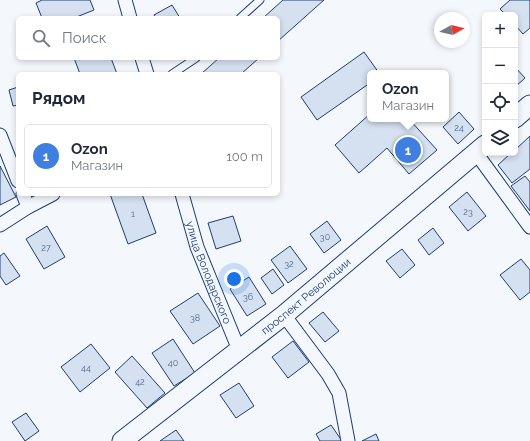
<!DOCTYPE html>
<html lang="ru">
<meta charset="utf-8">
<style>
:root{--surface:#fff;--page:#f6f6f7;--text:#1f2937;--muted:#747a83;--line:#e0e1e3;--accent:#1a73e8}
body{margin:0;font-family:Raleway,sans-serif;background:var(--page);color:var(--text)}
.controls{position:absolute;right:12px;top:12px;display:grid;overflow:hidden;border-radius:6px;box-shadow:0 2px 6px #0003}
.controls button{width:36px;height:36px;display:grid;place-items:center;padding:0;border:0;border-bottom:1px solid var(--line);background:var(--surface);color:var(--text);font:20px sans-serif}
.compass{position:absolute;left:434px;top:12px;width:36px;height:36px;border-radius:50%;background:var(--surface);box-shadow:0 2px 6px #0003;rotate:82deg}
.you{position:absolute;left:234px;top:279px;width:14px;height:14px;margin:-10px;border:3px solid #fff;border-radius:50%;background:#1a73e8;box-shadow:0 0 0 6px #1a73e833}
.badge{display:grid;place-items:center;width:26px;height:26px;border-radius:50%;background:var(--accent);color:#fff;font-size:13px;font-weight:700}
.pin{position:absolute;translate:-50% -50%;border:2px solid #fff;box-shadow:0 1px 4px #0006}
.popup{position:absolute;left:367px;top:70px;width:82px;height:52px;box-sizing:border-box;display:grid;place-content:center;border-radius:6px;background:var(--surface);filter:drop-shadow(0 1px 3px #0005);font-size:13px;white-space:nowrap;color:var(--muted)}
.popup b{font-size:15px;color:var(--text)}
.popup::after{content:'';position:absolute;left:50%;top:100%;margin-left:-8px;border:8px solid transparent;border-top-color:var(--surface)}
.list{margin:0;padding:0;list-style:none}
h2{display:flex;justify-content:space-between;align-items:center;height:52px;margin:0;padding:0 16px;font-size:17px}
h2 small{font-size:13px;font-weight:400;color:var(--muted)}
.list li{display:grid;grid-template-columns:26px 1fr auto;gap:12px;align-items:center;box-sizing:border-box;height:64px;margin:0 8px 8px;padding:0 8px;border:1px solid var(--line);border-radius:6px}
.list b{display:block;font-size:15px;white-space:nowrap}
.list p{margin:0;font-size:13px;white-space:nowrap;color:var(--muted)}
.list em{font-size:13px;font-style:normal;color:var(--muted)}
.icon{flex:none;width:22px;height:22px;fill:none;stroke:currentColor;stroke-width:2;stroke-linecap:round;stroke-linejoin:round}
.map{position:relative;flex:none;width:530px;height:441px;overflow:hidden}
.search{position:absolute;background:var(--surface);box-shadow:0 2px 6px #0003;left:16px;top:16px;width:264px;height:44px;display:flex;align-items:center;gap:10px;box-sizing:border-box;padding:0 14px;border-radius:6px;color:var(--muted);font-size:15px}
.panel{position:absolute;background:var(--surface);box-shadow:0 2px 6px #0003;left:16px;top:72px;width:264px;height:124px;border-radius:6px}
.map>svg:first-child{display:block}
</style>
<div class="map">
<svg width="530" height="441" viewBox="0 0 530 441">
<rect width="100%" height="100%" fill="#f4f7fb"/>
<g fill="#d5e0f0" stroke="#1d3f73">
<path d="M42,0H90L94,10L74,18H42L36,3Z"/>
<path d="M283,0H324L278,41V18H263Z"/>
<path d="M510,0H530V28L523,34L515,25V15H506L500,9Z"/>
<path d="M172,5L180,18H156L154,15Z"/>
<path d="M364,52L379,73H370V83L317,120L301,97Z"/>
<path d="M74,58H111L117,74H80Z"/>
<path d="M219,58H259L241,74H201Z"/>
<path d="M515,67L525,78L515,87Z"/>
<path d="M18,87V105L13,106L9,90Z"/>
<path d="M459,112L474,129L458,144L443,127Z"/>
<path d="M370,114V119H409L437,150L409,174L387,148L359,173L335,145Z"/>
<path d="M530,136V169L512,183L498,165L511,153H515V150Z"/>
<path d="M0,166L16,197L0,205Z"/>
<path d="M525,176L530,182V211L511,186Z"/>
<path d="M467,192L486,216L468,231L449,207Z"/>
<path d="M110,194H142L156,233L128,244Z"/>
<path d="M233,216L241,241L216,249L208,223Z"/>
<path d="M327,221L341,240L324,253L310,234Z"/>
<path d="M47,226L65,257L44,269L26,239Z"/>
<path d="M433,228L444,243L429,255L418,240Z"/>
<path d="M290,246L307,269L288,283L271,260Z"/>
<path d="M402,249L415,265L400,278L386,261Z"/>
<path d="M4,253L20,276L6,285L0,276V256Z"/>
<path d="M521,259L530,270V292L520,300L500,275Z"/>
<path d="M273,269L284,285L272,294L261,278Z"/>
<path d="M249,277L266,304L247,316L230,289Z"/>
<path d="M198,293L220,326L193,344L170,311Z"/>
<path d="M323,312L339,331L325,342L309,323Z"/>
<path d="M173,339L195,373L174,386L152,353Z"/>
<path d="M293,341L309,362L288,378L272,357Z"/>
<path d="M91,344L110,368L80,392L61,367Z"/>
<path d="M132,356L165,393L147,408L115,372Z"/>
<path d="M239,383L254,406L236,418L220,395Z"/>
<path d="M26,413L39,431L25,441L12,422Z"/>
<path d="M331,425L342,441H320L316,434Z"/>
<path d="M176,430L184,441H160Z"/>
<path d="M376,434L379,441H362Z"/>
</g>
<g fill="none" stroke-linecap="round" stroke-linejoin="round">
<g stroke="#1d3f73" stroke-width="9">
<g id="lane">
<path d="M240,18L260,0"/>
<path d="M172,74L196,58"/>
</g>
</g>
<g stroke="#1d3f73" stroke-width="15">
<g id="street">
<path d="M125,0L130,18"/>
<path d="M142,58L147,74"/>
<path d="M0,135L18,181"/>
<path d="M476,153L530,227"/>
<path d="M23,194L28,207"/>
<path id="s1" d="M182,194L197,247L239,350"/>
<path d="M0,225L28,207L53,194"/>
<path d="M284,315L328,374L339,393L348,441"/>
</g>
</g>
<g stroke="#1d3f73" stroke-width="21">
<g id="secondary">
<path d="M515,118L530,105"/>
<path id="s2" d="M122,441L284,315L485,145"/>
</g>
</g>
<use href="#lane" stroke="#f4f7fb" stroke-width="7"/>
<use href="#street" stroke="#f4f7fb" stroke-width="13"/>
<use href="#secondary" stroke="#f4f7fb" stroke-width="19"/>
</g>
<g text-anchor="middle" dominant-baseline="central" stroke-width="3" stroke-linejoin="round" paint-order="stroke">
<g font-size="9" fill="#4b6792">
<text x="459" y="128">24</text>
<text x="468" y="212">23</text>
<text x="133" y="214">1</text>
<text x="325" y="237">30</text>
<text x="46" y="248">27</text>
<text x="289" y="264">32</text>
<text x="248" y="297">36</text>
<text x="195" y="318">38</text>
<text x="173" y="363">40</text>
<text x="86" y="368">44</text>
<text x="140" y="382">42</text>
</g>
<g font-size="11" fill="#1d3f73" stroke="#f4f7fb">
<text stroke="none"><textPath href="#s1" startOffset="83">улица Володарского</textPath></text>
<text stroke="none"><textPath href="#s2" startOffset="234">проспект Революции</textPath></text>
</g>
</g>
</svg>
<div class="controls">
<button>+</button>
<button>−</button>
<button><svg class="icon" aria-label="locate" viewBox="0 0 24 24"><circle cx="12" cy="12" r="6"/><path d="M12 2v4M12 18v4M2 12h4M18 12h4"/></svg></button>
<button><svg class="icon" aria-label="layers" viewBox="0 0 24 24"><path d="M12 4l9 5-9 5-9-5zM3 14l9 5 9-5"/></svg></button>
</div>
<svg class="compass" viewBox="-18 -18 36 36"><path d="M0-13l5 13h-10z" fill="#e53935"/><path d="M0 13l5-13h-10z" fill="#747a83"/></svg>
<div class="you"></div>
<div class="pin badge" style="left:408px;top:150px;background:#3f7fe0">1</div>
<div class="popup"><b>Ozon</b>Магазин</div>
<div class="search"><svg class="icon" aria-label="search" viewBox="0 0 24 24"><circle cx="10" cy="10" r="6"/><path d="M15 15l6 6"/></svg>Поиск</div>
<section class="panel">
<h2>Рядом<small></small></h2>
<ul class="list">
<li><span class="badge" style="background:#3f7fe0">1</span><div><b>Ozon</b><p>Магазин</p></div><em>100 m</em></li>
</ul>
</section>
</div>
